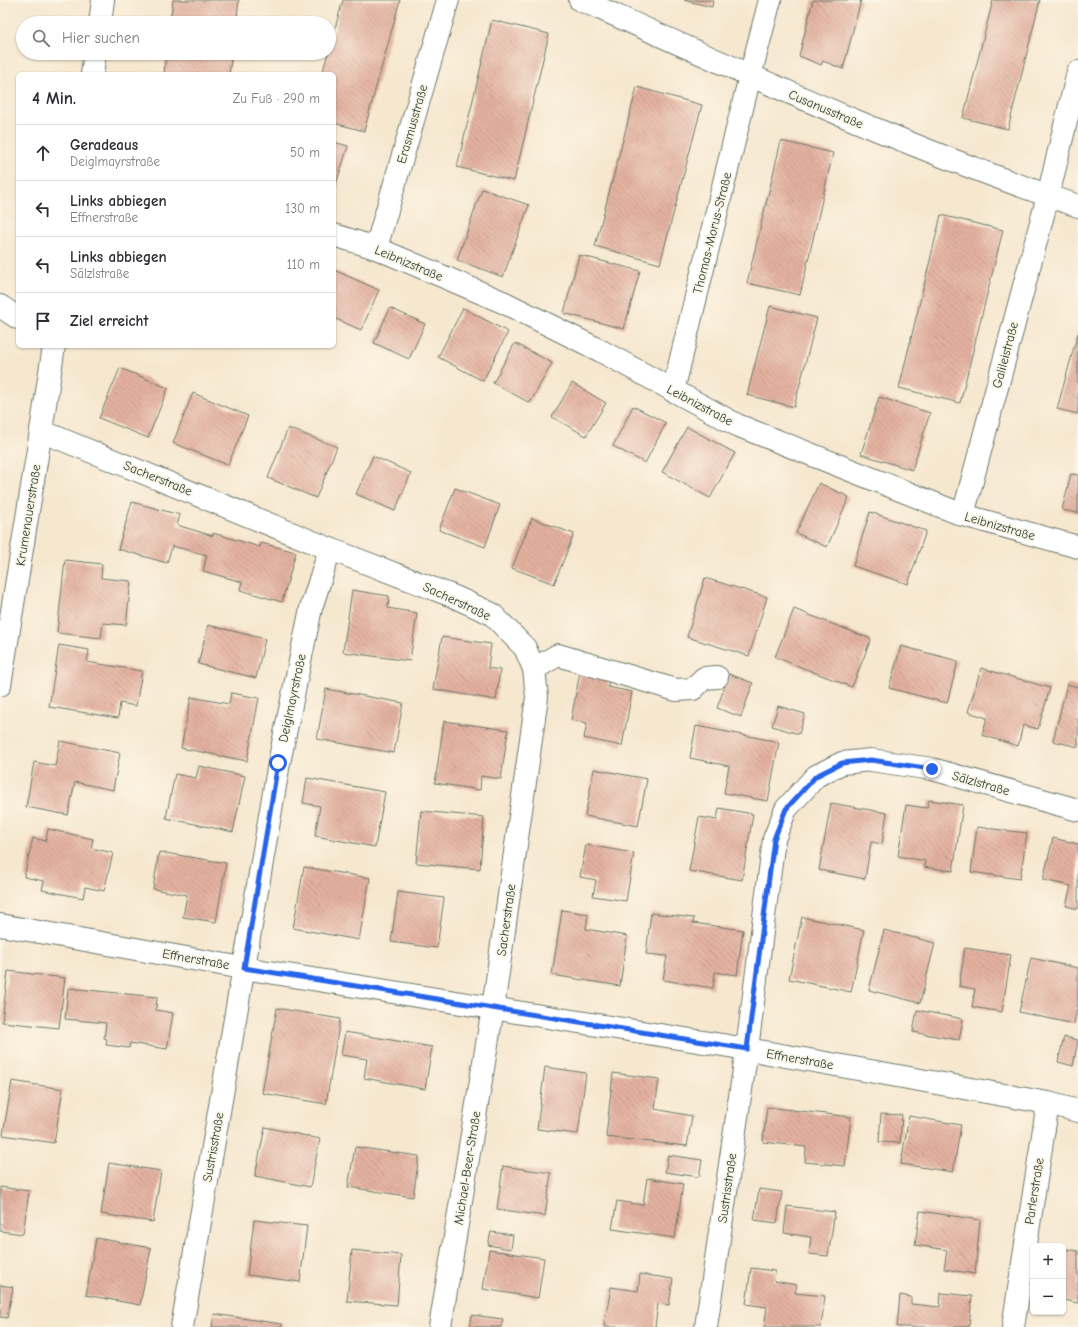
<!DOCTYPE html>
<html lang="de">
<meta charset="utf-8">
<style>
:root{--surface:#fff;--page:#f2f2f3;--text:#2b2b33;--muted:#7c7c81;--line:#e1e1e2}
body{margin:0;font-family:"Comic Neue",sans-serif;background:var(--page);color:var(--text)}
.controls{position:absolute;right:12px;bottom:12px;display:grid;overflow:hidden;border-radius:6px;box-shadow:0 1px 3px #0004}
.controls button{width:36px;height:36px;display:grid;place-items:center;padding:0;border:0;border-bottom:1px solid var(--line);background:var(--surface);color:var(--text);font:20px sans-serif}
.stop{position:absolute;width:12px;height:12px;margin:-9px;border:3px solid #2563eb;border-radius:50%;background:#fff}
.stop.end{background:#2563eb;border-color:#fff;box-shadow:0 1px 4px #0008}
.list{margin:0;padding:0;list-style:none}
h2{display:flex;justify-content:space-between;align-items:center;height:52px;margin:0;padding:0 16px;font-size:17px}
h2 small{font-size:13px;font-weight:400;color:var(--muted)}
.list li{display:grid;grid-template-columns:26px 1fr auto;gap:12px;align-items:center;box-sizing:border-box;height:56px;padding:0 16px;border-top:1px solid var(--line)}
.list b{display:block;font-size:15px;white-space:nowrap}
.list p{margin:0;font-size:13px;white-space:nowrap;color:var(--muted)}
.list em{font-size:13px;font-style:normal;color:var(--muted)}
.icon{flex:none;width:22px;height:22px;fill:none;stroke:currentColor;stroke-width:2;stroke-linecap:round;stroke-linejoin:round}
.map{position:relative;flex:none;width:1078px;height:1327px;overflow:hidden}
.search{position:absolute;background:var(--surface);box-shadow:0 1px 3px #0004;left:16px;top:16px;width:320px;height:44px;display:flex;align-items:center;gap:10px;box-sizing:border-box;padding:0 14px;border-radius:22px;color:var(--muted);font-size:15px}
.panel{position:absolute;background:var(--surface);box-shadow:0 1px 3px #0004;left:16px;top:72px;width:320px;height:276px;border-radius:6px}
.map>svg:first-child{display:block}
</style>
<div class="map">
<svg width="1078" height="1327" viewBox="0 0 1078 1327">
<defs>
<pattern id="building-back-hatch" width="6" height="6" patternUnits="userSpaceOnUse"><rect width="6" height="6" fill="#e4b1a0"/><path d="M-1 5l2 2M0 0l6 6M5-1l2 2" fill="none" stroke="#b89183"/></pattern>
</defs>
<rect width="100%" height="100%" fill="#fcf5e5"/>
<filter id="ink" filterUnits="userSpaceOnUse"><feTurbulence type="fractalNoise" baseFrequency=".025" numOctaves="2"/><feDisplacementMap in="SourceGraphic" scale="8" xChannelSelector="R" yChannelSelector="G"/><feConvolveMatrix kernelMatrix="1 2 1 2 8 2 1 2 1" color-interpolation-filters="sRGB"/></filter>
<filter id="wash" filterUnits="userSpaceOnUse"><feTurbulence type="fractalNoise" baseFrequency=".012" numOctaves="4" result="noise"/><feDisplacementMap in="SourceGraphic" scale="16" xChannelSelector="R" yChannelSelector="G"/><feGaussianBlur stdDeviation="0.9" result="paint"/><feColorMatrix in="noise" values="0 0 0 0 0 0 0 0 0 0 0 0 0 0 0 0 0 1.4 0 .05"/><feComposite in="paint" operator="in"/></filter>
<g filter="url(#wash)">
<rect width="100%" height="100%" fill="#f6e7cf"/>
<g id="blocks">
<g fill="url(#building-back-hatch)">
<path d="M173,0H239L236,23H170Z"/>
<path d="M343,0H400L364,131L334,123V74H322L328,53H329V49Z"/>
<path d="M684,0H713L712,7Z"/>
<path d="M813,0H861L843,69L823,61L821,65L799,56Z"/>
<path d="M993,0H1040L1008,129L963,118Z"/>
<path d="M492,20L549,34L514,181L457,167Z"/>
<path d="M166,53H232L229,74H164Z"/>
<path d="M637,87L702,105L660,264L595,246Z"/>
<path d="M781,141L833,153L800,295L747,283Z"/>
<path d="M334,142L348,146L334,191Z"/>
<path d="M482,189L529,205L503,277L457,260Z"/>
<path d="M941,215L1003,230L960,403L899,388Z"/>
<path d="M579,255L640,271L624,329L564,313Z"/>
<path d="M334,270L379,290L361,330L334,318Z"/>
<path d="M770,306L817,318L794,407L747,395Z"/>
<path d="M390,308L425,324L409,359L374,343Z"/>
<path d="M463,308L508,332L483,381L438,357Z"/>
<path d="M1078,333V414L1057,409Z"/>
<path d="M515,343L552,363L530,403L493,383Z"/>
<path d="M120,368L168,388L148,438L99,418Z"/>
<path d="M572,383L606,403L586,436L552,417Z"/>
<path d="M193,393L248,416L228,465L173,443Z"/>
<path d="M879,397L930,413L912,470L861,454Z"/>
<path d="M633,406L666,423L645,463L613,446Z"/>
<path d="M687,427L735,453L710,498L662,472Z"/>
<path d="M288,428L337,447L316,498L268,478Z"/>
<path d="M373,456L411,473L395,511L356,494Z"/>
<path d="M1071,474L1078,475V513L1062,510Z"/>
<path d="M819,483L849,497L827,547L796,533Z"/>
<path d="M455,488L500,505L485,547L439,530Z"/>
<path d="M132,502L180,515L177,525L213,536V533L260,547L261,543L296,552L282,602L240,590L242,582L203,571L207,555L172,546L167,563L118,549Z"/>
<path d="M870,512L926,531L908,584L853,566Z"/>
<path d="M532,518L574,534L554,584L512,568Z"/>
<path d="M65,560L102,564L101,578L131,581L126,625L103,623L101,638L57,633Z"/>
<path d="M705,578L767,597L749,656L687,637Z"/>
<path d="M352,590L389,596L388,608L417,613L410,661L343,652Z"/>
<path d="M794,609L871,639L852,687L775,657Z"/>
<path d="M208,625L265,639L256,678L198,664Z"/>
<path d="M442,637L491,644L488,668L500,670L496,700L433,689Z"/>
<path d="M59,645L89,650L87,662L142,671L136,706L120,703L118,718L49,707Z"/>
<path d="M901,646L958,661L947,703L889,688Z"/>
<path d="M981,668L1050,688L1038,729L1023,725L1018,746L982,735L987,718L968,712Z"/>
<path d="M580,672L609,678L608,687L632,692L622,746L584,738L587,723L571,720Z"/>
<path d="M729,674L753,683L741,717L717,708Z"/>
<path d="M1067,684L1078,687V747L1053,741Z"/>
<path d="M326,689L403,703L394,753L317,739Z"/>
<path d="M231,693L259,698L247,761L181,748L191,697L229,704Z"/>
<path d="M778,706L805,714L799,734L772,726Z"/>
<path d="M444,721L508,730L501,779L481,776L480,790L435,783Z"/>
<path d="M696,726L779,742L768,801L724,793L729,766L690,758Z"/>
<path d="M60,741L120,753L113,790L75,782L68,815L26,807L34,762L55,766Z"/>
<path d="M199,766L245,776L233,832L166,818L175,774L196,778Z"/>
<path d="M594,769L647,779L638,826L585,816Z"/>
<path d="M307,778L385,792L375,847L315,836L320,806L303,803Z"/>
<path d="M929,800L963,805L953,871L924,867L925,861L898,856L906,805L927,808Z"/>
<path d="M831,803L887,813L882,844L871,842L865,879L819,870Z"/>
<path d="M719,808L753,814L742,880L689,871L699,817L717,820Z"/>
<path d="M421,811L484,817L480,869L416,863Z"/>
<path d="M977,827L1027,833L1020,879L971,872Z"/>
<path d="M48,829L93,839L91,848L113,853L104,891L85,887L83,898L42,890L44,881L24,877L33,838L46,841Z"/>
<path d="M1053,838L1078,844V909L1066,906L1071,886L1043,880Z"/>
<path d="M586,845L634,853L626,901L593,896L596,880L580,877Z"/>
<path d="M159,852L226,863L216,922L183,917L187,895L153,889Z"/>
<path d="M304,867L370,878L359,940L293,928Z"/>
<path d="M398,892L444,898L437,948L391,942Z"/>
<path d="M562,910L588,914L586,929L627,936L620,986L552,975Z"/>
<path d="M651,913L694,918L693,923L743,930L737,975L715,972L713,988L663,980L667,956L646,954Z"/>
<path d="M802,917L864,930L851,992L789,979Z"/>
<path d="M884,930L935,943L920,1003L869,990Z"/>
<path d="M965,948L1011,955L1002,1012L972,1007L975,989L959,986Z"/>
<path d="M1031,958L1078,968V1004L1074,1024L1019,1012Z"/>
<path d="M8,971L65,978L59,1028L2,1022Z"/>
<path d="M68,988L157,997L156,1010L173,1013L167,1049L130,1043L129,1048L106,1045L107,1039L104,1038L106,1023L65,1019Z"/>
<path d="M277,1008L340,1019L326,1104L262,1093Z"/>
<path d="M917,1010L963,1019L959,1040L913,1032Z"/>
<path d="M345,1032L432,1047L425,1089L364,1078L367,1059L341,1055Z"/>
<path d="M1064,1037L1078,1040L1073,1066L1058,1062Z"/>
<path d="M545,1067L586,1073L578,1134L537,1129Z"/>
<path d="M613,1073L659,1079L655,1109L692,1116L687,1146L606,1137Z"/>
<path d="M12,1081L63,1089L54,1143L3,1135Z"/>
<path d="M767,1107L851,1117L845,1166L805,1162L806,1147L763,1142Z"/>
<path d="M881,1114L902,1115L900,1143L879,1142Z"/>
<path d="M909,1116L961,1125L953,1172L901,1164Z"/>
<path d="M265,1127L320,1139L310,1187L255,1176Z"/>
<path d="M355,1147L419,1156L413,1197L348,1187Z"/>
<path d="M668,1155L702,1160L699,1177L665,1172Z"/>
<path d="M109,1163L161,1171L153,1222L101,1214Z"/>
<path d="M503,1166L551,1173L545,1216L497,1209Z"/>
<path d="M647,1178L683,1184L675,1238L612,1229L617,1201L643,1205Z"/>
<path d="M0,1187L29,1191L23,1234L0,1231Z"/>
<path d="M759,1189L782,1192L777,1223L754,1220Z"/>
<path d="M787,1206L835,1212L828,1256L809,1254L811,1237L784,1233Z"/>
<path d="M920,1211L980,1220L975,1274L944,1269L947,1250L915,1245Z"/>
<path d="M254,1220L307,1226L300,1282L247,1275Z"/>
<path d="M491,1232L513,1235L511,1249L488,1245Z"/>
<path d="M96,1238L151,1248L140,1305L86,1295Z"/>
<path d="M1065,1249L1078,1251V1303L1063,1300V1258Z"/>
<path d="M352,1250L401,1255L397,1305L347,1301Z"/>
<path d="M489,1250L544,1258L538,1298L483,1289Z"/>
<path d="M751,1268L775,1271L774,1281L797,1285L795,1293L825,1296L821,1327H764L767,1307L746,1304Z"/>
<path d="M640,1274L673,1279L669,1305L658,1303L655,1327H604L611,1287L638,1291Z"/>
<path d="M0,1285L13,1287L7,1318L0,1317Z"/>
<path d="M941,1293L972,1296L969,1327H897L900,1295L911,1297V1304L940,1307Z"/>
<path d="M214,1314L282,1324V1327H212Z"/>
<path d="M472,1315L503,1319L501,1327H470Z"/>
</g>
</g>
</g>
<g filter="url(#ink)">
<use href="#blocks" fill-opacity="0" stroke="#6a786a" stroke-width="1"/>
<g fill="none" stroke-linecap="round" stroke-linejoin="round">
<g stroke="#6a786a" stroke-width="24">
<g id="minor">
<path d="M580,0L597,7C755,78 913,150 1078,206"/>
<path d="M100,23L103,0"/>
<path d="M92,74L95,53"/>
<path d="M334,235L376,248L505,303L601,351L737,425L963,515L1078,547"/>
<path d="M376,248L448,0"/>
<path d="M0,306L18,318"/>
<path d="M673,391L750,76L770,0"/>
<path d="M41,431L330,549L455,597L492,614L525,648L534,669L537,697L493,1008L440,1327"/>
<path d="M963,515L1048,196L1078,72"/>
<path d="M534,669L558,655L676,690L693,689L704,678L717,677"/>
<path d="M0,685L41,431L54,346"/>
<path d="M0,925L243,968L747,1049L1048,1103L1078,1111"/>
<path d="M182,1327L279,763L311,608L330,549"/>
<path d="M706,1327L747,1049L774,839L786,809L816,776L842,763L871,760L932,769L1078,810"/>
<path d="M1013,1327L1048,1103"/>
</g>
</g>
<use href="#minor" stroke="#fff" stroke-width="22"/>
</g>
</g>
<g fill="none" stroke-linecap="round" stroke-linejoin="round" filter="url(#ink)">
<path stroke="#2563eb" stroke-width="5" d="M278,763L244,968L747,1049L774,839L786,809L816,776L842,763L871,760L932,769"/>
</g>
<g text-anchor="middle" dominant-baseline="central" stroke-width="3.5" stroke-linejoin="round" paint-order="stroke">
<g font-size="13" fill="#1f3d34" stroke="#fcf5e5">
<text transform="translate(826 109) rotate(23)">Cusanusstraße</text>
<text transform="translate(412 124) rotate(-74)">Erasmusstraße</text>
<text transform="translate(712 233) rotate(-76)">Thomas-Morus-Straße</text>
<text transform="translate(409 263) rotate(23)">Leibnizstraße</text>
<text transform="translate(1005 355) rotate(-75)">Galileistraße</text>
<text transform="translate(700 405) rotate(28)">Leibnizstraße</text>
<text transform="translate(158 478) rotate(22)">Sacherstraße</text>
<text transform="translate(28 515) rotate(-81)">Krumenauerstraße</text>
<text transform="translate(1000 526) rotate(16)">Leibnizstraße</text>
<text transform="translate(457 601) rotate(25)">Sacherstraße</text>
<text transform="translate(292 698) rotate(-78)">Deiglmayrstraße</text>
<text transform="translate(981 783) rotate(16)">Sälzlstraße</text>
<text transform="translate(506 920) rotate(-82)">Sacherstraße</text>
<text transform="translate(196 959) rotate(10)">Effnerstraße</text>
<text transform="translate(800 1059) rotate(10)">Effnerstraße</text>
<text transform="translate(213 1147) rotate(-80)">Sustrisstraße</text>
<text transform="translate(467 1168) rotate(-81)">Michael-Beer-Straße</text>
<text transform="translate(727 1188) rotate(-82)">Sustrisstraße</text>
<text transform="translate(1034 1191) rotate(-81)">Parlerstraße</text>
</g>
</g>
</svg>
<div class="controls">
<button>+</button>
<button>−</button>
</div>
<div class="stop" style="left:278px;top:763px"></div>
<div class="stop end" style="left:932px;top:769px"></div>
<div class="search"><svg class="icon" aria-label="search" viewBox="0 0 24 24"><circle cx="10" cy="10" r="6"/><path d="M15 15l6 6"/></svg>Hier suchen</div>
<section class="panel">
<h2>4 Min.<small>Zu Fuß · 290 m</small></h2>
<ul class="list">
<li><svg class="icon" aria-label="ahead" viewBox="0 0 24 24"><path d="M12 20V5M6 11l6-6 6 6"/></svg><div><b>Geradeaus</b><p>Deiglmayrstraße</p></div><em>50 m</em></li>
<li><svg class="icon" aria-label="left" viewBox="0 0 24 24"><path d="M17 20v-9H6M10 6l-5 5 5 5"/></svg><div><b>Links abbiegen</b><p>Effnerstraße</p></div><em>130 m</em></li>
<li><svg class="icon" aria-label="left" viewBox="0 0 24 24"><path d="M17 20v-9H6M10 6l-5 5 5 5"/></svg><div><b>Links abbiegen</b><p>Sälzlstraße</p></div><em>110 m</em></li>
<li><svg class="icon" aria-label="arrive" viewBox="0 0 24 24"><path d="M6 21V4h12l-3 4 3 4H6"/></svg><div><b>Ziel erreicht</b></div></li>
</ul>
</section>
</div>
